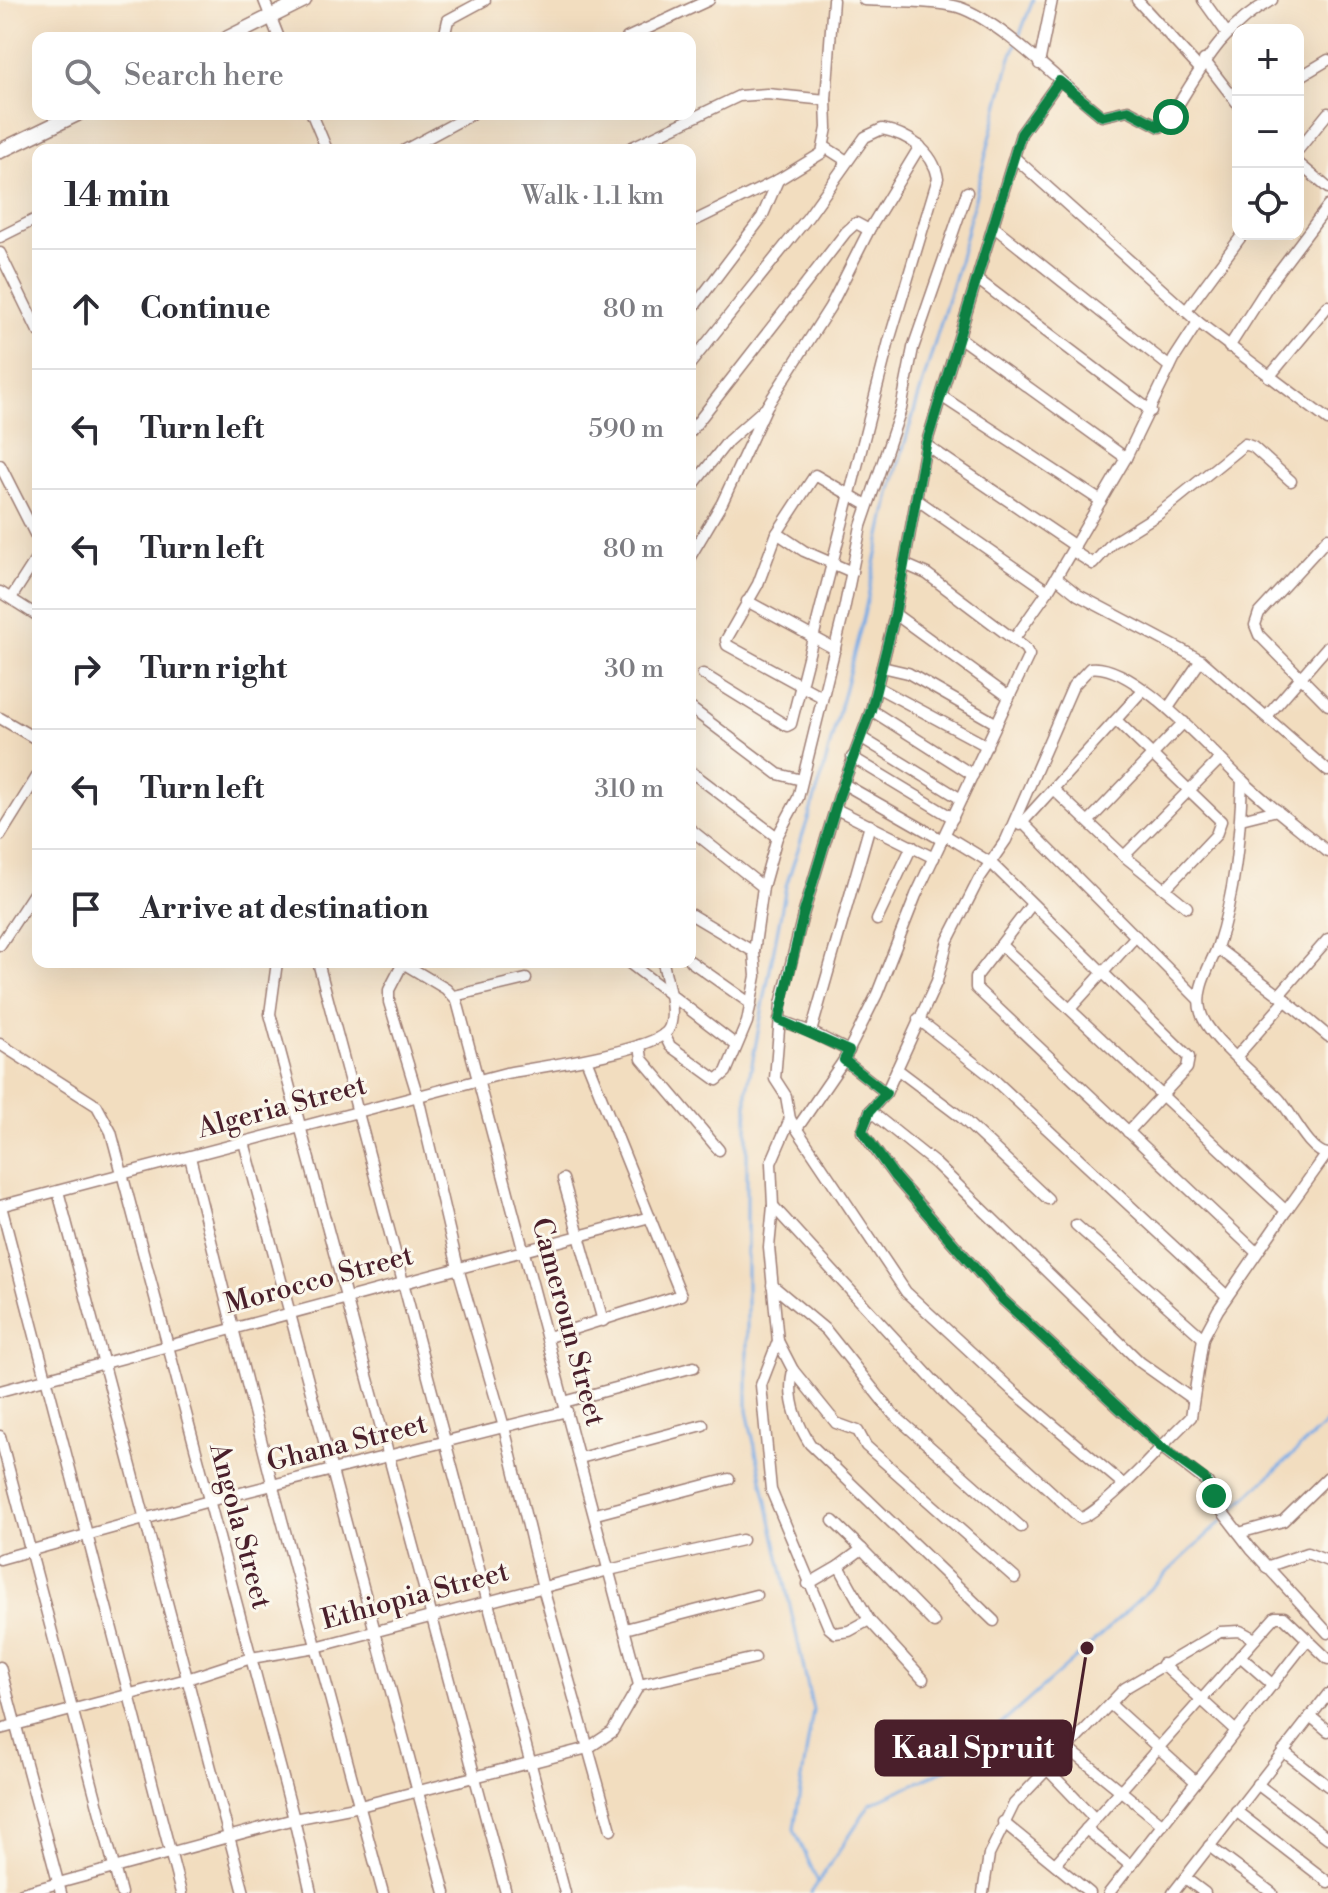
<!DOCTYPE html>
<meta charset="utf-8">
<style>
:root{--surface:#fff;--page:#f7f7f7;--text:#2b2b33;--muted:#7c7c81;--line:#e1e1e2}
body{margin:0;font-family:"Libre Bodoni",serif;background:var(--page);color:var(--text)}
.controls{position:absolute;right:24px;top:24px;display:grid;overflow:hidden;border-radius:16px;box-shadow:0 8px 32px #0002}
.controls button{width:72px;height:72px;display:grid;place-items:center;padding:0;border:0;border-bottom:2px solid var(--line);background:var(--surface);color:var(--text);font:40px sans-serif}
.stop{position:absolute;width:24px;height:24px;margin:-18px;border:6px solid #0b8043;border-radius:50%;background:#fff}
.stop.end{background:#0b8043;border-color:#fff;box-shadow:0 2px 8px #0008}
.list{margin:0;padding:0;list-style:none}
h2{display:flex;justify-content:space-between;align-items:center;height:104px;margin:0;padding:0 32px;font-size:34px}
h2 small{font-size:26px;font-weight:400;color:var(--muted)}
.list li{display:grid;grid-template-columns:52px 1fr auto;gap:24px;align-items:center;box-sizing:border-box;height:120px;padding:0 32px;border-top:2px solid var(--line)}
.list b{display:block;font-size:30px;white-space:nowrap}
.list em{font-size:26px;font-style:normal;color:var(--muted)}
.icon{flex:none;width:44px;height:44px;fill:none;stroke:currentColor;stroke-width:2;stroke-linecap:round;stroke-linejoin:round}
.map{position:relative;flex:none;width:1328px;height:1893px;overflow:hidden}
.search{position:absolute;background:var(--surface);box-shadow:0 8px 32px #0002;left:32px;top:32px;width:664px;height:88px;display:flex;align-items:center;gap:20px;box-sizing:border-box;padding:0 28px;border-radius:16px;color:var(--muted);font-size:30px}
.panel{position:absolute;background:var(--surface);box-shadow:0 8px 32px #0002;left:32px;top:144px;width:664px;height:824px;border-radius:16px}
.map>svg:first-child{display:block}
</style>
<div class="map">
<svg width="1328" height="1893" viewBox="0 0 1328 1893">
<rect width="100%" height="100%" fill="#fbf7ec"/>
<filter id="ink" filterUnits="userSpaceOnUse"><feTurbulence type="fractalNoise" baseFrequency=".0125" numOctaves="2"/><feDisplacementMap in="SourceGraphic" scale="16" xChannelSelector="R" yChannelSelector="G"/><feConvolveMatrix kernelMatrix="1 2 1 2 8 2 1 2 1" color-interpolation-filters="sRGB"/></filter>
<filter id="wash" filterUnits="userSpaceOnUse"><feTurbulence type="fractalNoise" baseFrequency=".006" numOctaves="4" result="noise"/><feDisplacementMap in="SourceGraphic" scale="32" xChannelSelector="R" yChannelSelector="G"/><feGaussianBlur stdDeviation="1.8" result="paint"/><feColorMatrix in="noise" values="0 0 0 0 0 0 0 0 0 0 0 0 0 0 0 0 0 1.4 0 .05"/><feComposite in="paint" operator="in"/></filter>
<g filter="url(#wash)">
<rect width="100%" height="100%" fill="#f2ddbf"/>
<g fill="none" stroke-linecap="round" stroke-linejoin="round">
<g stroke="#79abe5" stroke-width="3">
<path d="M1228,1514L1328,1422"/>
<path d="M818,1882L794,1829L813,1710L747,1411V1090L786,886L822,776L864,615L891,489L957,269L1010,60L1033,0"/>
<path d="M811,1893L870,1804L955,1765L1087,1648L1223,1520"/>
</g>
</g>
</g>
<g filter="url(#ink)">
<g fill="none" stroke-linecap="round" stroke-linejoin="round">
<g stroke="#9e7e75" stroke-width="13">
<g id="minor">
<path d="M264,0L279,38"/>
<path d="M864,0C894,2 929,0 958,7C1002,21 1063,86 1102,116L1128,110L1160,127L1168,121C1199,73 1219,28 1272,0"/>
<path d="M1137,0L1199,68"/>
<path d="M1203,0L1226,32"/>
<path d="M444,38L448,20L485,0"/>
<path d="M627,38L709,0"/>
<path d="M1204,60L1238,104"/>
<path d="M1039,64L1052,0"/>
<path d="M1298,78L1328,60"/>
<path d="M312,114L327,150"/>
<path d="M825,147L847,161"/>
<path d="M405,150L472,114"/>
<path d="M626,150L739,96L767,94L826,100"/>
<path d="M1298,150L1328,113"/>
<path d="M1014,157L1198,322L1328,420"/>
<path d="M1298,163L1328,188"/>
<path d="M690,223L778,180L822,153L827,128L826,100L833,0"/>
<path d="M994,227L1170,367"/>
<path d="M0,237L38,218"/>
<path d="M0,253L38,331"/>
<path d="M977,279L1151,411"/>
<path d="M1186,311L1243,234"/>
<path d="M690,312L762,217L778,180"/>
<path d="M960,338L1126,458"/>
<path d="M1229,347L1270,283L1328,206"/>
<path d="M690,364L808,217L865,137L882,129C908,134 933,151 938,178L889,341L791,724L787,726L703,674"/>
<path d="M1269,377L1328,306"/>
<path d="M941,396L1101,501"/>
<path d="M690,432L846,232L856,223L869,230"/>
<path d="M926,445L1075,546"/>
<path d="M0,465L38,540"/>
<path d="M690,489L728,441L763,410"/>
<path d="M916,499L1048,591L1126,458L1174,359L1198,322"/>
<path d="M777,533L815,475L867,505"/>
<path d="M1328,538L1259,613L1255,625L1259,635L1328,705"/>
<path d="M1073,551L1093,564L1112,543L1157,515L1245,444L1253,447L1291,481"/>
<path d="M690,557L722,503L767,406L830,307L869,230L920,146"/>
<path d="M1057,578L1078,595L1201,660L1328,771"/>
<path d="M0,592L38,616"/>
<path d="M11,598L38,556"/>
<path d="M747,601L835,649"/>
<path d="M895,614L1009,697"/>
<path d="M1014,639L1048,591"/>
<path d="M882,667L908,673L997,724"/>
<path d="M877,687L987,746"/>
<path d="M822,697L727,645L726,640L758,584L777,533L804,551L852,572"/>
<path d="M1168,708L1201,660"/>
<path d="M692,709L778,774L802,780"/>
<path d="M871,710L973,775"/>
<path d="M1268,715L1328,646"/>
<path d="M0,718L38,740"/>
<path d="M1116,720L1221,821L1216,835L1165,889"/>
<path d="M862,738L961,799"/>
<path d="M852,757L953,818"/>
<path d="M690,771L777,837"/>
<path d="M1242,780C1240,837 1235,893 1217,948L1279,995"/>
<path d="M844,784L942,840"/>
<path d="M1053,789L1124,856L1187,907"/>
<path d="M836,809L934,858"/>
<path d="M1241,819L1277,810"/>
<path d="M1089,821L1184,722"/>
<path d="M1023,823L1198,999"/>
<path d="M1020,825L1142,691"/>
<path d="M690,829L763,887"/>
<path d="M945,835L991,863L1189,1057L1187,1068L1128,1132"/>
<path d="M0,836L38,775"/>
<path d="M1124,856L1220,759"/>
<path d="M1032,904L976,977V988L1256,1252"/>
<path d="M690,914L754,952"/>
<path d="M877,920L912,846"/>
<path d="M1328,939L1279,995L1328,1036"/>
<path d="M0,945L38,887"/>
<path d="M1002,946L1286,1211L1218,1310L1203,1338L1191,1417L1161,1447L1208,1483L1218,1506L1251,1549L1328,1633"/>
<path d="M1217,948C1209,968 1194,991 1201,1013C1208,1038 1260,1078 1280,1100C1292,1114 1310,1153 1328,1154"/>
<path d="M690,961L751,1004"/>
<path d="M277,962L270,1014L506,1893"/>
<path d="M318,962L565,1893"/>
<path d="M628,962L736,1045"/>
<path d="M403,963L389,990V1002L418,1097L458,1268L504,1427L543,1588L611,1830"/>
<path d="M454,996L526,979"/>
<path d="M1070,1009L1136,936"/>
<path d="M918,1019L988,1074L1227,1296"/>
<path d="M779,1020L811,1032L870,825"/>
<path d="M811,1032L849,1051"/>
<path d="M664,1034L670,1046L717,1080L726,1072L747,1022L756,976L754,952L763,887L777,837L798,798L843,615L861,526L901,409L913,348L967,192"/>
<path d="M0,1044L97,1106L111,1132L294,1819L311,1893"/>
<path d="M640,1045L642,1059L719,1150"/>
<path d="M1237,1056L1286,1000"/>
<path d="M897,1069L962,1118L1048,1199"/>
<path d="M886,1093L937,981L948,940L979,879L1006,840L1073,686L1090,668C1133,661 1211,752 1242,780C1269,806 1299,828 1328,852"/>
<path d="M870,1111L936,1164L1140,1362L1192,1399"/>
<path d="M790,1119L906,1292L1013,1391L1123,1484"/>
<path d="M798,1127L844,1060"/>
<path d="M244,1142L445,1893"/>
<path d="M190,1157L273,1487L383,1893"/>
<path d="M563,1179L603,1321"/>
<path d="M58,1191L244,1893"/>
<path d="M0,1206L506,1073C534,1068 655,1051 668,1030C678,1015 666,979 663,962"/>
<path d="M1,1206L181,1893"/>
<path d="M773,1206L952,1401L1080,1518C1093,1518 1150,1460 1161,1447L1002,1299L895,1177L862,1132L870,1111L886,1093L844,1060L877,994L916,895L1029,655L1025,648L927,574L904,564"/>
<path d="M1286,1211L1326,1155"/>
<path d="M1076,1225L1203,1338"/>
<path d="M772,1285L826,1330L893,1414L1021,1527"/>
<path d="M548,1337L681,1295L586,1059"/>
<path d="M778,1341L793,1370L836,1423L858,1431L866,1446L1015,1578"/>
<path d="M793,1370C787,1396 796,1422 810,1444L994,1621"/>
<path d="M0,1391L650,1217"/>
<path d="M564,1402L694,1367"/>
<path d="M0,1436L121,1893"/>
<path d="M580,1458L703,1425"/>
<path d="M596,1514L729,1479"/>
<path d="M833,1521L862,1549"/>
<path d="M1239,1533L1283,1521L1328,1477"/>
<path d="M0,1559L209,1501L567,1411"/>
<path d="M839,1566L862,1549L934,1623"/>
<path d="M1266,1567L1307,1553L1328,1561"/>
<path d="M808,1584L839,1566L869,1620"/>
<path d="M625,1629L756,1595"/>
<path d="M1240,1656L1273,1685"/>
<path d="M1162,1664L1236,1731"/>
<path d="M0,1667L61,1893"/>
<path d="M923,1679L869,1620L849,1631L835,1633L829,1628L771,1490L761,1385L778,1341L769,1247L773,1206L771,1163L790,1119L786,1096L775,1079L781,1004L803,915L839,796L871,710L895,614L926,445L941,396L1021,134L1059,81"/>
<path d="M639,1685L755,1658"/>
<path d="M1110,1704L1196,1782"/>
<path d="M1310,1716L1328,1731"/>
<path d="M0,1729L187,1679L251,1658L316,1647L609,1570L742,1540"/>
<path d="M1069,1749L1163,1825"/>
<path d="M1283,1751L1328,1786"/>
<path d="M1048,1770L1095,1819"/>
<path d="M1257,1784L1328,1838"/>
<path d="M1236,1811L1328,1882"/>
<path d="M1003,1822L1090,1893"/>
<path d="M1086,1829L1131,1866"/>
<path d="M1209,1846L1272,1893"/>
<path d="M1055,1864L1275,1617H1284L1328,1659"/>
<path d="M1185,1878L1205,1893"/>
<path d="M22,1893L294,1819L360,1806L588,1748L612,1732L639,1685L457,1001L446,989L401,962"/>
<path d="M983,1893L989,1855L1014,1804L1125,1688L1220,1632L1240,1631L1255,1639"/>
<path d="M1109,1893L1308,1639"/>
<path d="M1173,1893L1328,1694"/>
</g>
</g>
<g stroke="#9e7e75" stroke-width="17">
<g id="secondary">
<path d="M228,38L304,0"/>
<path d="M0,151L77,114"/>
</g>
</g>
<use href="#minor" stroke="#fff" stroke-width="10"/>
<use href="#secondary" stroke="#fff" stroke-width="14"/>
</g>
</g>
<g fill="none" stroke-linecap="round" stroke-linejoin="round" filter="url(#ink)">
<path stroke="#0b8043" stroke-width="10" d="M1171,117L1160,127L1128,110L1102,116L1059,81L1021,134L926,445L895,614L871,710L839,796L803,915L779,1020L849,1051L844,1060L886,1093L870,1111L862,1131L895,1177L1002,1299L1161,1447L1204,1478L1214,1496"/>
</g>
<g text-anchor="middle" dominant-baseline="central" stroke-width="6" stroke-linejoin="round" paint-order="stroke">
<g font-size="28" fill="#4a1f2b" stroke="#fbf7ec">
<text transform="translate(282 1107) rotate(-15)">Algeria Street</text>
<text transform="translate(319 1280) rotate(-15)">Morocco Street</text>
<text transform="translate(568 1322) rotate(75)">Cameroun Street</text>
<text transform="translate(347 1443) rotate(-14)">Ghana Street</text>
<text transform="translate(240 1526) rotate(75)">Angola Street</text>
<text transform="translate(415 1596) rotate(-15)">Ethiopia Street</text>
</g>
</g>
<path fill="none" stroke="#4a1f2b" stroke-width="3" d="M1087 1648L1071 1748"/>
<circle fill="#4a1f2b" stroke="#fbf7ec" stroke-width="3" cx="1087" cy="1648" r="8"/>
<rect fill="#4a1f2b" stroke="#4a1f2b" stroke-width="3" x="876" y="1721" width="195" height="54" rx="8"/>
<g font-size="30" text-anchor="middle" font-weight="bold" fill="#fff">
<text x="973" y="1758">Kaal Spruit</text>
</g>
</svg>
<div class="controls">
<button>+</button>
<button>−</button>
<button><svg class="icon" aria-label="locate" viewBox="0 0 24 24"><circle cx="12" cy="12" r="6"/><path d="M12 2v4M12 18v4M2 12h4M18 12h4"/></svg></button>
</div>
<div class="stop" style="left:1171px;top:117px"></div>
<div class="stop end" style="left:1214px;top:1496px"></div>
<div class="search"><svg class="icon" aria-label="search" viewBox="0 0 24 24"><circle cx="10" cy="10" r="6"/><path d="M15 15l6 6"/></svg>Search here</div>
<section class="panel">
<h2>14 min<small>Walk · 1.1 km</small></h2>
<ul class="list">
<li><svg class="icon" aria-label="ahead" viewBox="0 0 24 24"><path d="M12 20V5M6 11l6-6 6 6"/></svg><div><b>Continue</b></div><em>80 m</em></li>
<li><svg class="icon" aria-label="left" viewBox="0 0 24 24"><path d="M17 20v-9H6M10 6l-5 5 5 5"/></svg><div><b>Turn left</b></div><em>590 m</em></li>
<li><svg class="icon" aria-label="left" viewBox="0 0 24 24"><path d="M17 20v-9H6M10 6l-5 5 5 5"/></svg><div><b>Turn left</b></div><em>80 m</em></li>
<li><svg class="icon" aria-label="right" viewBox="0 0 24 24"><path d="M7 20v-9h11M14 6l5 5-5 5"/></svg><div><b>Turn right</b></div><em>30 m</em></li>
<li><svg class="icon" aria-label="left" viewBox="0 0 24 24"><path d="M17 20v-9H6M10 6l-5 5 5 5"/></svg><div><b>Turn left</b></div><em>310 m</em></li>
<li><svg class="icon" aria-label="arrive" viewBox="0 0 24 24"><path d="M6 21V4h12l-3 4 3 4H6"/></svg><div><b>Arrive at destination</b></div></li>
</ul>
</section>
</div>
